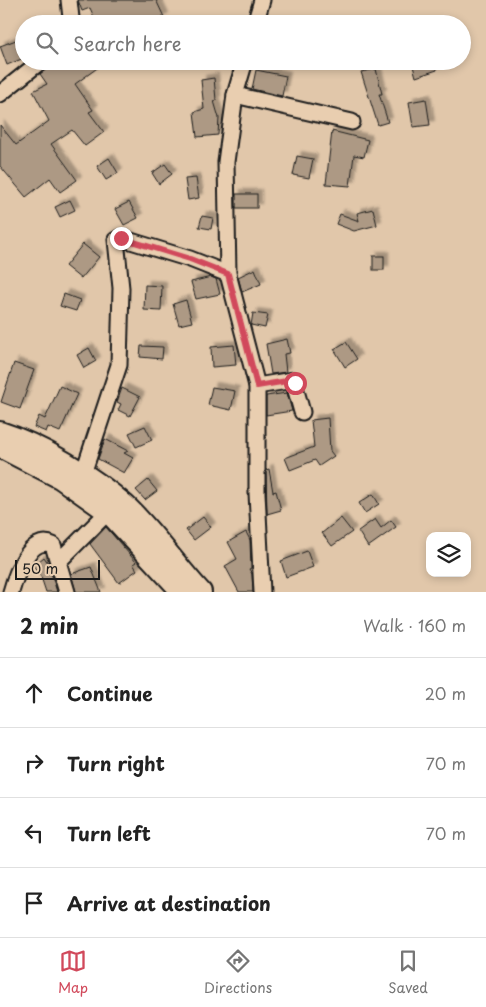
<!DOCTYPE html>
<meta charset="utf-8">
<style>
:root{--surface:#fff;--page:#f2f2f2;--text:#222;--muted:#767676;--line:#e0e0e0;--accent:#d1495b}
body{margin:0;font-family:"Playpen Sans",sans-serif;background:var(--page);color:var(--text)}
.controls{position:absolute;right:15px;bottom:15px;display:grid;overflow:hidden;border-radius:10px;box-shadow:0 2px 8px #0003}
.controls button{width:45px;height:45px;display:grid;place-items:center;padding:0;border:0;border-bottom:1px solid var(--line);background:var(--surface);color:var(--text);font:25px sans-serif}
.scale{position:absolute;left:15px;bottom:12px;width:85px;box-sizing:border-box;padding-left:5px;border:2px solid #1c1c1c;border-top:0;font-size:14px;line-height:18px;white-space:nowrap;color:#1c1c1c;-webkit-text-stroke:4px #e9ceb0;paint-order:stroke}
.stop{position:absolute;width:15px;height:15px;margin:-11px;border:4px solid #d1495b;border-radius:50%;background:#fff}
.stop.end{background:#d1495b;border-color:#fff;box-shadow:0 1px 5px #0008}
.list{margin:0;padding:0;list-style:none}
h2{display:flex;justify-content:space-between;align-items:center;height:65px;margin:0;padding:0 20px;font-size:21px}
h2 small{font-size:16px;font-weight:400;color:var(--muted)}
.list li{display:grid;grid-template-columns:32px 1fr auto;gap:15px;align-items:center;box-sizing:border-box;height:70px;padding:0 20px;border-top:1px solid var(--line)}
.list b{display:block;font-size:19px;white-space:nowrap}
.list em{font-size:16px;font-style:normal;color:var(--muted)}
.icon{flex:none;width:28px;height:28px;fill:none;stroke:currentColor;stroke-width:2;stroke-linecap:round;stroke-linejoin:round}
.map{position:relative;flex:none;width:486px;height:592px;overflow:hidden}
.search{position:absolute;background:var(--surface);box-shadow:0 2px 8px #0003;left:15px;right:15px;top:15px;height:55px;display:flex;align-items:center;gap:12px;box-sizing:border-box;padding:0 18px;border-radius:28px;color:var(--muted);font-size:19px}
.sheet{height:345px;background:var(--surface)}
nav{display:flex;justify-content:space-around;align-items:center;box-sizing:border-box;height:70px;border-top:1px solid var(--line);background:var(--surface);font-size:14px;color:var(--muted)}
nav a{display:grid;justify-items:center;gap:2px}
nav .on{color:var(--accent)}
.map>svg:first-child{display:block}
</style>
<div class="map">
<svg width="486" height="592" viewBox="0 0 486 592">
<defs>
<filter id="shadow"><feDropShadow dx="4.5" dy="-4.5" stdDeviation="1" flood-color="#0004"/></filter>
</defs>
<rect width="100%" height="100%" fill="#e1c7aa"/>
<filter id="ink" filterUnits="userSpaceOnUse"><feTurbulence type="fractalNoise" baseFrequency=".02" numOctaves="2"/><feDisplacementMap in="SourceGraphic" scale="10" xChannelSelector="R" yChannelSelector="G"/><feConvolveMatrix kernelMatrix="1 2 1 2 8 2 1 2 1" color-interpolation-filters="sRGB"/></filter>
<g filter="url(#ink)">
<g fill="#ad9984" stroke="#1c1c1c" filter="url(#shadow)">
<path d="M78,0H156L164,17L150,24H97L90,8L82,11Z"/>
<path d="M24,37V58L7,65L0,46Z"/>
<path d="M63,61H107L75,84L93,110L89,112L104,132L85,146L72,130L51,144L77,180L60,192L50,178L26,197L0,166V125L16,145L49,121L33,91L47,84L40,74L51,66L53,68Z"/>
<path d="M426,61H434L437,70L416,77L413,66Z"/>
<path d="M376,69L382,94H379L388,122L378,125L361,72Z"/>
<path d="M256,70L286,76L282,96L252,89Z"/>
<path d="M214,78L216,100L214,101L219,118L218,135L197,137L194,112L204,109L201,80Z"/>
<path d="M426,99L430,125L413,127L409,102Z"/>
<path d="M332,131L368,140L364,157L354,155L350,186L326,184Z"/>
<path d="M297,156L313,159L309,178L293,175Z"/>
<path d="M109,158L118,173L106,180L97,166Z"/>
<path d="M165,164L172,174L159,184L152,173Z"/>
<path d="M196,178L199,198L188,200L185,179Z"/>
<rect x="236" y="194" width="21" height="14"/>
<path d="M70,200L75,210L60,217L55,207Z"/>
<path d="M129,202L138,218L124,225L115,209Z"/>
<path d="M373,209L377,225L354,231L336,224L340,214L359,221L357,213Z"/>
<path d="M202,216L213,218L211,229L199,227Z"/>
<path d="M83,244L99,257L81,279L65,266Z"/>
<rect x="373" y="256" width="11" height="14"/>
<path d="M255,269L261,284L242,292L238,277Z"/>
<path d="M211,277L216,279L220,294L196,299L191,282Z"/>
<path d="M145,285L162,286L161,311L144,310Z"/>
<path d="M64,294L80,300L76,311L60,306Z"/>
<path d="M186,300L192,322L179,325L173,304Z"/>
<path d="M253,313L268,315L265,328L251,325Z"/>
<path d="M287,339L290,353L284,354L286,372L271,374L266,344Z"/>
<path d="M346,342L357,359L345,367L334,349Z"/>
<path d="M234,345L236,365L212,367L211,347Z"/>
<path d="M141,346L163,347L162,359L140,357Z"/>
<path d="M89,348L96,361L84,368L77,355Z"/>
<path d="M14,363L34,370L20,409L1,402Z"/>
<path d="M60,386L77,394L60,432L48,427L46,432L34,427L39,416L45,419Z"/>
<path d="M212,387L235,391L231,410L208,405Z"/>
<path d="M122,388L140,397L130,416L118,410L121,404L117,402Z"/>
<path d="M287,393L292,411L266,415V396Z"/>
<path d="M328,418L330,451L334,456L319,466L315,460L290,470L285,458L314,447L311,420Z"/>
<path d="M145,426L152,440L136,447L129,433Z"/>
<path d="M105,439L128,451L124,453L133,458L124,473L98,459Z"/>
<path d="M269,469L273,492L276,491L281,510L267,514L266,470Z"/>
<path d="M148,480L157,491L145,500L136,490Z"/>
<path d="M373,494L379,504L365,513L359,503Z"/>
<path d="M203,517L211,527L194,540L186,530Z"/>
<path d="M341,518L352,532L332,546L322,533Z"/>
<path d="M375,519L381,528L391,520L396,527L368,547L358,531Z"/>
<path d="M106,527L136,562L133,564L137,570L119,583L90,544Z"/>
<path d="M246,532L250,540L251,568L249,569L252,574L253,592H239L225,566L237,559L228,542Z"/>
<path d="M307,551L313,567L286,577L281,561Z"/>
<path d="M44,557L48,563L57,592H46L41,577L33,566Z"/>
<path d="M91,567L101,592H76L71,574Z"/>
</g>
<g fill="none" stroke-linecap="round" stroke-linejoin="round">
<g stroke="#1c1c1c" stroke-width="19">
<g id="minor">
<path d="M68,24L71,18L69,0"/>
<path d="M255,24L262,0"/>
<path d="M245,61L235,95L226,162L228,274L257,386V493L262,592"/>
<path d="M0,94L41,61"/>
<path d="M235,95L352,122"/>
<path d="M257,386L293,380L302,412"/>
<path d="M83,474L119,365L121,288L116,240L121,238L190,259L228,274"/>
<path d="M59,561L108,512"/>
<path d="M11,592C16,574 30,534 53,545L67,592"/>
</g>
</g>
<g stroke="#1c1c1c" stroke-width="24">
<g id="major">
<path d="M0,432C41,445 93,476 125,505C153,531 175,564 201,592"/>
<path d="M0,447L60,478L108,512L182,592"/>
</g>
</g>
<use href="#minor" stroke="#e9ceb0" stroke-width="15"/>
<use href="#major" stroke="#e9ceb0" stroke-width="20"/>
</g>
</g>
<g fill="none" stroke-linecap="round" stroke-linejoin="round" filter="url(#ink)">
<path stroke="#d1495b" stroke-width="6" d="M121,238L190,259L228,274L257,386L293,380L295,383"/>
</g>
</svg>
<div class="controls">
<button><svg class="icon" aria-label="layers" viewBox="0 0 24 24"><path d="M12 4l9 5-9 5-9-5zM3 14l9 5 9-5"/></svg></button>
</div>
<div class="scale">50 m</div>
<div class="stop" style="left:295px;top:383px"></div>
<div class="stop end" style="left:121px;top:238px"></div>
<div class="search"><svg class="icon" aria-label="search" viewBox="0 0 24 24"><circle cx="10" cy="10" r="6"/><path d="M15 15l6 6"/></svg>Search here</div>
</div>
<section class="sheet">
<h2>2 min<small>Walk · 160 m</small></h2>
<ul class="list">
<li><svg class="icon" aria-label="ahead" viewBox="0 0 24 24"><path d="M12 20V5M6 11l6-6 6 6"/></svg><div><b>Continue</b></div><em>20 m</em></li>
<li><svg class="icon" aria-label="right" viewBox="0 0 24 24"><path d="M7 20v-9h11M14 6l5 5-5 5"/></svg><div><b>Turn right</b></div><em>70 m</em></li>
<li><svg class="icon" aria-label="left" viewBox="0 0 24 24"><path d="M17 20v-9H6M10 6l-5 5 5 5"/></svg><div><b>Turn left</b></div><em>70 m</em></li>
<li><svg class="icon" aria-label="arrive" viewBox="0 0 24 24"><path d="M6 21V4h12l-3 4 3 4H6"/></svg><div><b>Arrive at destination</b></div></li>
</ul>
</section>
<nav>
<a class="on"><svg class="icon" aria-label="map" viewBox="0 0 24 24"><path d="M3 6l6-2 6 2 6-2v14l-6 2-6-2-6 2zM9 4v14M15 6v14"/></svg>Map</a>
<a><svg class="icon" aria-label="directions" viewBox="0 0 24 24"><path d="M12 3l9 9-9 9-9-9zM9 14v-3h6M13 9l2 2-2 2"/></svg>Directions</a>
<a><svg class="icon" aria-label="saved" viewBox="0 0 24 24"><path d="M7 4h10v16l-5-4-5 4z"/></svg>Saved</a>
</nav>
